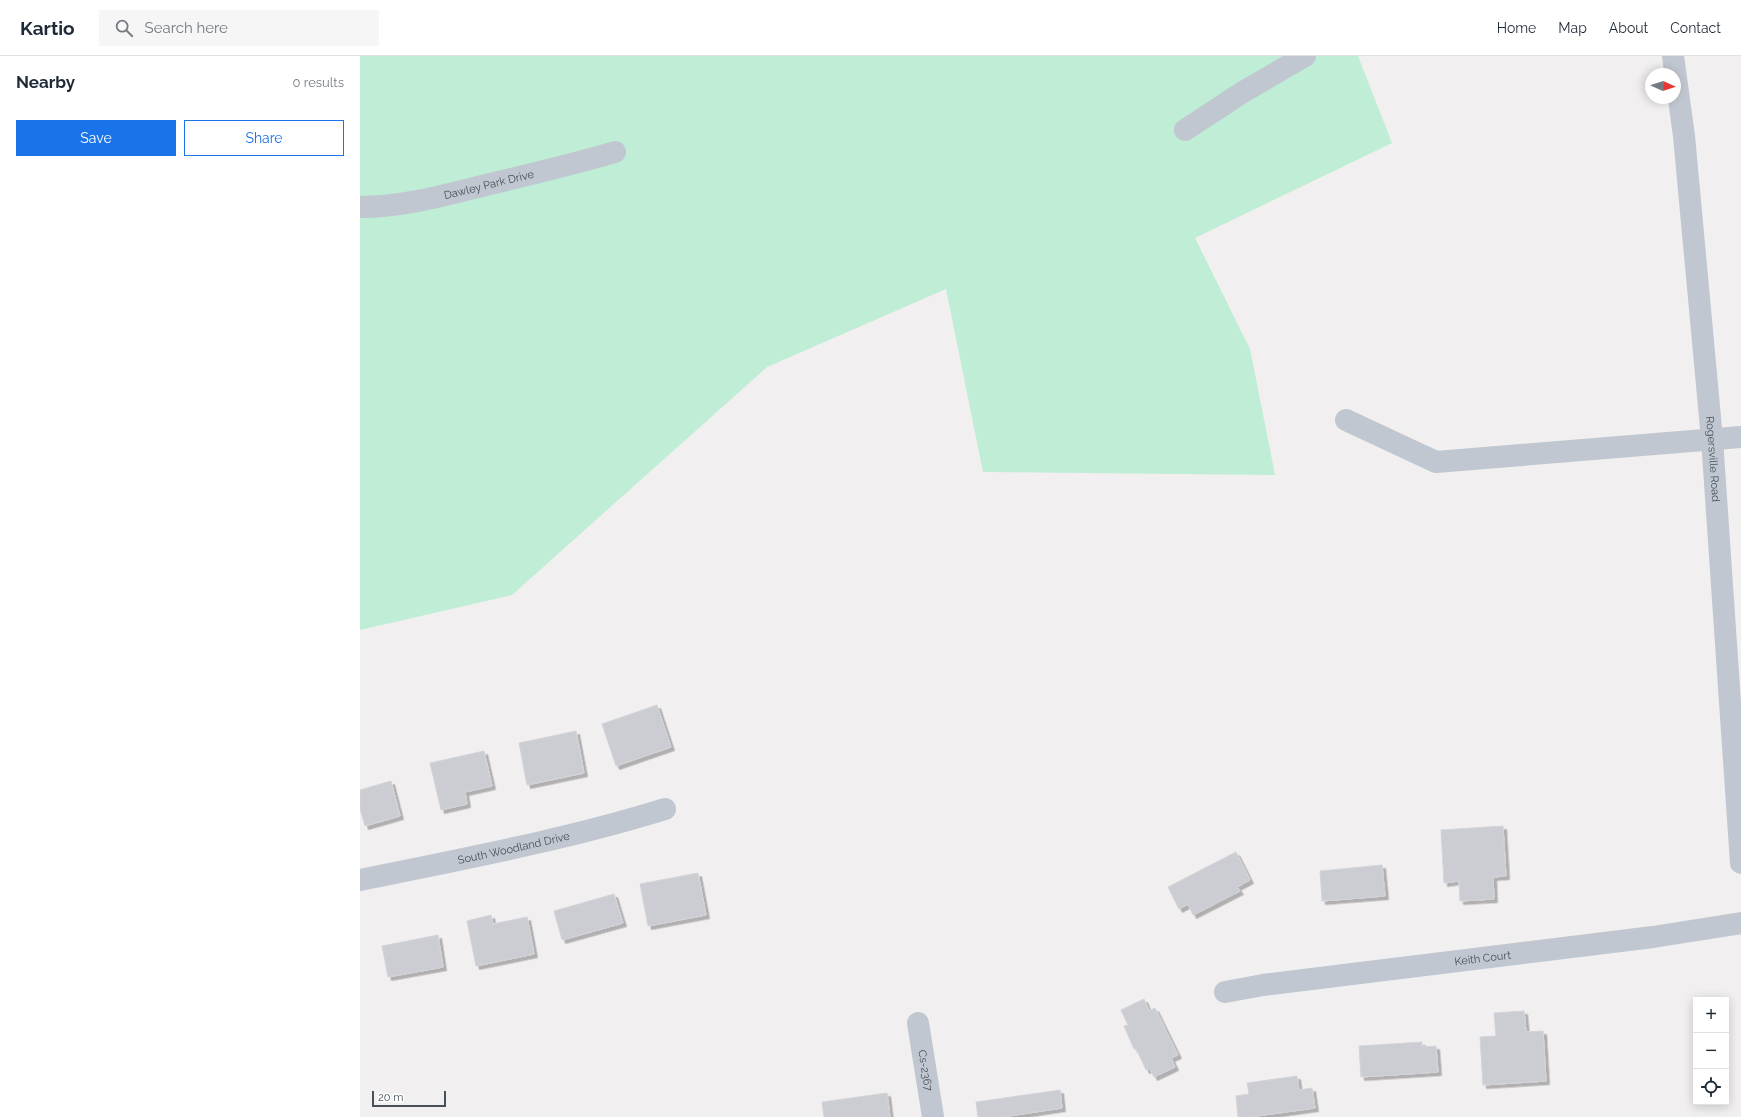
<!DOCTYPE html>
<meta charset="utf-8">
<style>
:root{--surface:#fff;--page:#f6f6f7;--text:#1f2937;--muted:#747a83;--line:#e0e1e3;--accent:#1a73e8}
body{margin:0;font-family:Raleway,sans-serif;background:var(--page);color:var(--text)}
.controls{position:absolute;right:12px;bottom:12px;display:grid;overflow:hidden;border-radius:0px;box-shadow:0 2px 10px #0003}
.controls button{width:36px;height:36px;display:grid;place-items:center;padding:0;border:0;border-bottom:1px solid var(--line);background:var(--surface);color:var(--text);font:20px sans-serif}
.compass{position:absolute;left:1285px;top:12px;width:36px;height:36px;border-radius:50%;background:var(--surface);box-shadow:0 2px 10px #0003;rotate:93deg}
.scale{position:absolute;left:12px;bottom:10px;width:74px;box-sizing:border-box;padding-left:4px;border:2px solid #47505b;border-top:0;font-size:11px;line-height:14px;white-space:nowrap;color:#47505b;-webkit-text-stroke:3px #fff;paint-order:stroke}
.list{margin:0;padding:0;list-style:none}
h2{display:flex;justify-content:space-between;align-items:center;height:52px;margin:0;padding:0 16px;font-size:17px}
h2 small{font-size:13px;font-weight:400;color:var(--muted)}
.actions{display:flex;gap:8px;padding:12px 16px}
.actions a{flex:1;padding:9px 0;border:1px solid var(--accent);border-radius:0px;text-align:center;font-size:14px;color:var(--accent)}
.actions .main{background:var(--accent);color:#fff}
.icon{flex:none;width:22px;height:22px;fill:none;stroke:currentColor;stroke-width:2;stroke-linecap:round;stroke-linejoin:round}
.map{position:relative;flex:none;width:1381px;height:1061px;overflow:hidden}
header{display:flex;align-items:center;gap:24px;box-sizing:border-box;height:56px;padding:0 20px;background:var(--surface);border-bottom:1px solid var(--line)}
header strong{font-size:19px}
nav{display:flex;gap:22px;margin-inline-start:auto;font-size:14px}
.search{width:280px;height:36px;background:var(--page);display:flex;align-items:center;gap:10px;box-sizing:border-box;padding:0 14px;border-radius:0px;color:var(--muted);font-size:15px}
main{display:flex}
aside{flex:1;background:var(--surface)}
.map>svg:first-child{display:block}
</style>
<header>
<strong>Kartio</strong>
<div class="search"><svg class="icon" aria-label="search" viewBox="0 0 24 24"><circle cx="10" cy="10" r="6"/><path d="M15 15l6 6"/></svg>Search here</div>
<nav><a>Home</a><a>Map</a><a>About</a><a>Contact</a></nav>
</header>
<main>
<aside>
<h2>Nearby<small>0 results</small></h2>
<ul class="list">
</ul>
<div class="actions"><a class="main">Save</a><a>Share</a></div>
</aside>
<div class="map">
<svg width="1381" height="1061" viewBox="0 0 1381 1061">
<defs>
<filter id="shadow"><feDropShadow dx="3.5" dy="3.5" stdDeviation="0" flood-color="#0004"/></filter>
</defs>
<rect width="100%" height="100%" fill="#f1efef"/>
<path fill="#bfedd6" d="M0,0H998L1032,87L835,182L890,293L915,419L623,416L586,233L407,311L152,539L0,574Z"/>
<g fill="#cccdd3" stroke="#d3d4da" filter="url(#shadow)">
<path d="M297,649L311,691L256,710L242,668Z"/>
<path d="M216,675L224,717L167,729L159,687Z"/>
<path d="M124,695L132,730L105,736L107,748L81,754L70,707Z"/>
<path d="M31,725L40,760L5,770L0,753V734Z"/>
<path d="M1143,770L1146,820L1133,821L1134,843L1100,845L1099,825L1084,827L1081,774Z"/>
<path d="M876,796L890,824L877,831L880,835L833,859L828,848L819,853L808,831Z"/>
<path d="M1022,809L1025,840L962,845L960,815Z"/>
<path d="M338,817L346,859L288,870L280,828Z"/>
<path d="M254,838L263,867L202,884L194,855Z"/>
<path d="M131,859L133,868L167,861L174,898L116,910L107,865Z"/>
<path d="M78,879L83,911L28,921L22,890Z"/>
<path d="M784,943L789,955L795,952L818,999L811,1002L815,1011L794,1021L790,1013L786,1014L776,992L774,993L764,970L768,969L761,954Z"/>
<path d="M1164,955L1166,976L1183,975L1186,1025L1123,1029L1120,981L1136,980L1134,957Z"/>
<path d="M1062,986V991L1076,990L1078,1016L1001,1021L999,990Z"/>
<path d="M937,1020L939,1034L952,1032L955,1052L889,1061H878L876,1040L889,1038L887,1027Z"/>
<path d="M700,1034L702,1052L642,1061H618L616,1046Z"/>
<path d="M527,1037L530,1061H464L462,1046Z"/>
</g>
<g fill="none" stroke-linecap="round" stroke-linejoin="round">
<g stroke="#c0c7d0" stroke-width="22">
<path id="s1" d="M1313,0L1324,80L1352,383L1381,807"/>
<path d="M825,74L883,36L945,0"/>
<path id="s2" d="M0,151C42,151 82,140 122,130C167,119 211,109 255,96"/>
<path d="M986,364L1076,406L1381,381"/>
<path id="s3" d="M0,824C102,803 205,784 305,753"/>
<path id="s4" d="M865,936L903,929L1293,881L1381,867"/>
<path id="s5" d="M558,967L573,1061"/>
</g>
</g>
<g text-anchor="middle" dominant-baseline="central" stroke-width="3" stroke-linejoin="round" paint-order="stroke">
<g font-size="11" fill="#47505b" stroke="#fff">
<text stroke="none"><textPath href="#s2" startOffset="131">Dawley Park Drive</textPath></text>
<text stroke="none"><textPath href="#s1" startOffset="405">Rogersville Road</textPath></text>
<text stroke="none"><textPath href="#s3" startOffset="157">South Woodland Drive</textPath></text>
<text stroke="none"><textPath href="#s4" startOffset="260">Keith Court</textPath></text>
<text stroke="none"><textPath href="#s5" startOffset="48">Cs-2367</textPath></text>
</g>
</g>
</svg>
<div class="controls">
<button>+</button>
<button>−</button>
<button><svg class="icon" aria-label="locate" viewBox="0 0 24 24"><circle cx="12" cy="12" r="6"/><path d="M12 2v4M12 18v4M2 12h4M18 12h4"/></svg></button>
</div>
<svg class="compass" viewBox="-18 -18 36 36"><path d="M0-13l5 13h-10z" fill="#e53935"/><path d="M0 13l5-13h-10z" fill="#747a83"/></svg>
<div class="scale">20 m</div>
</div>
</main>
